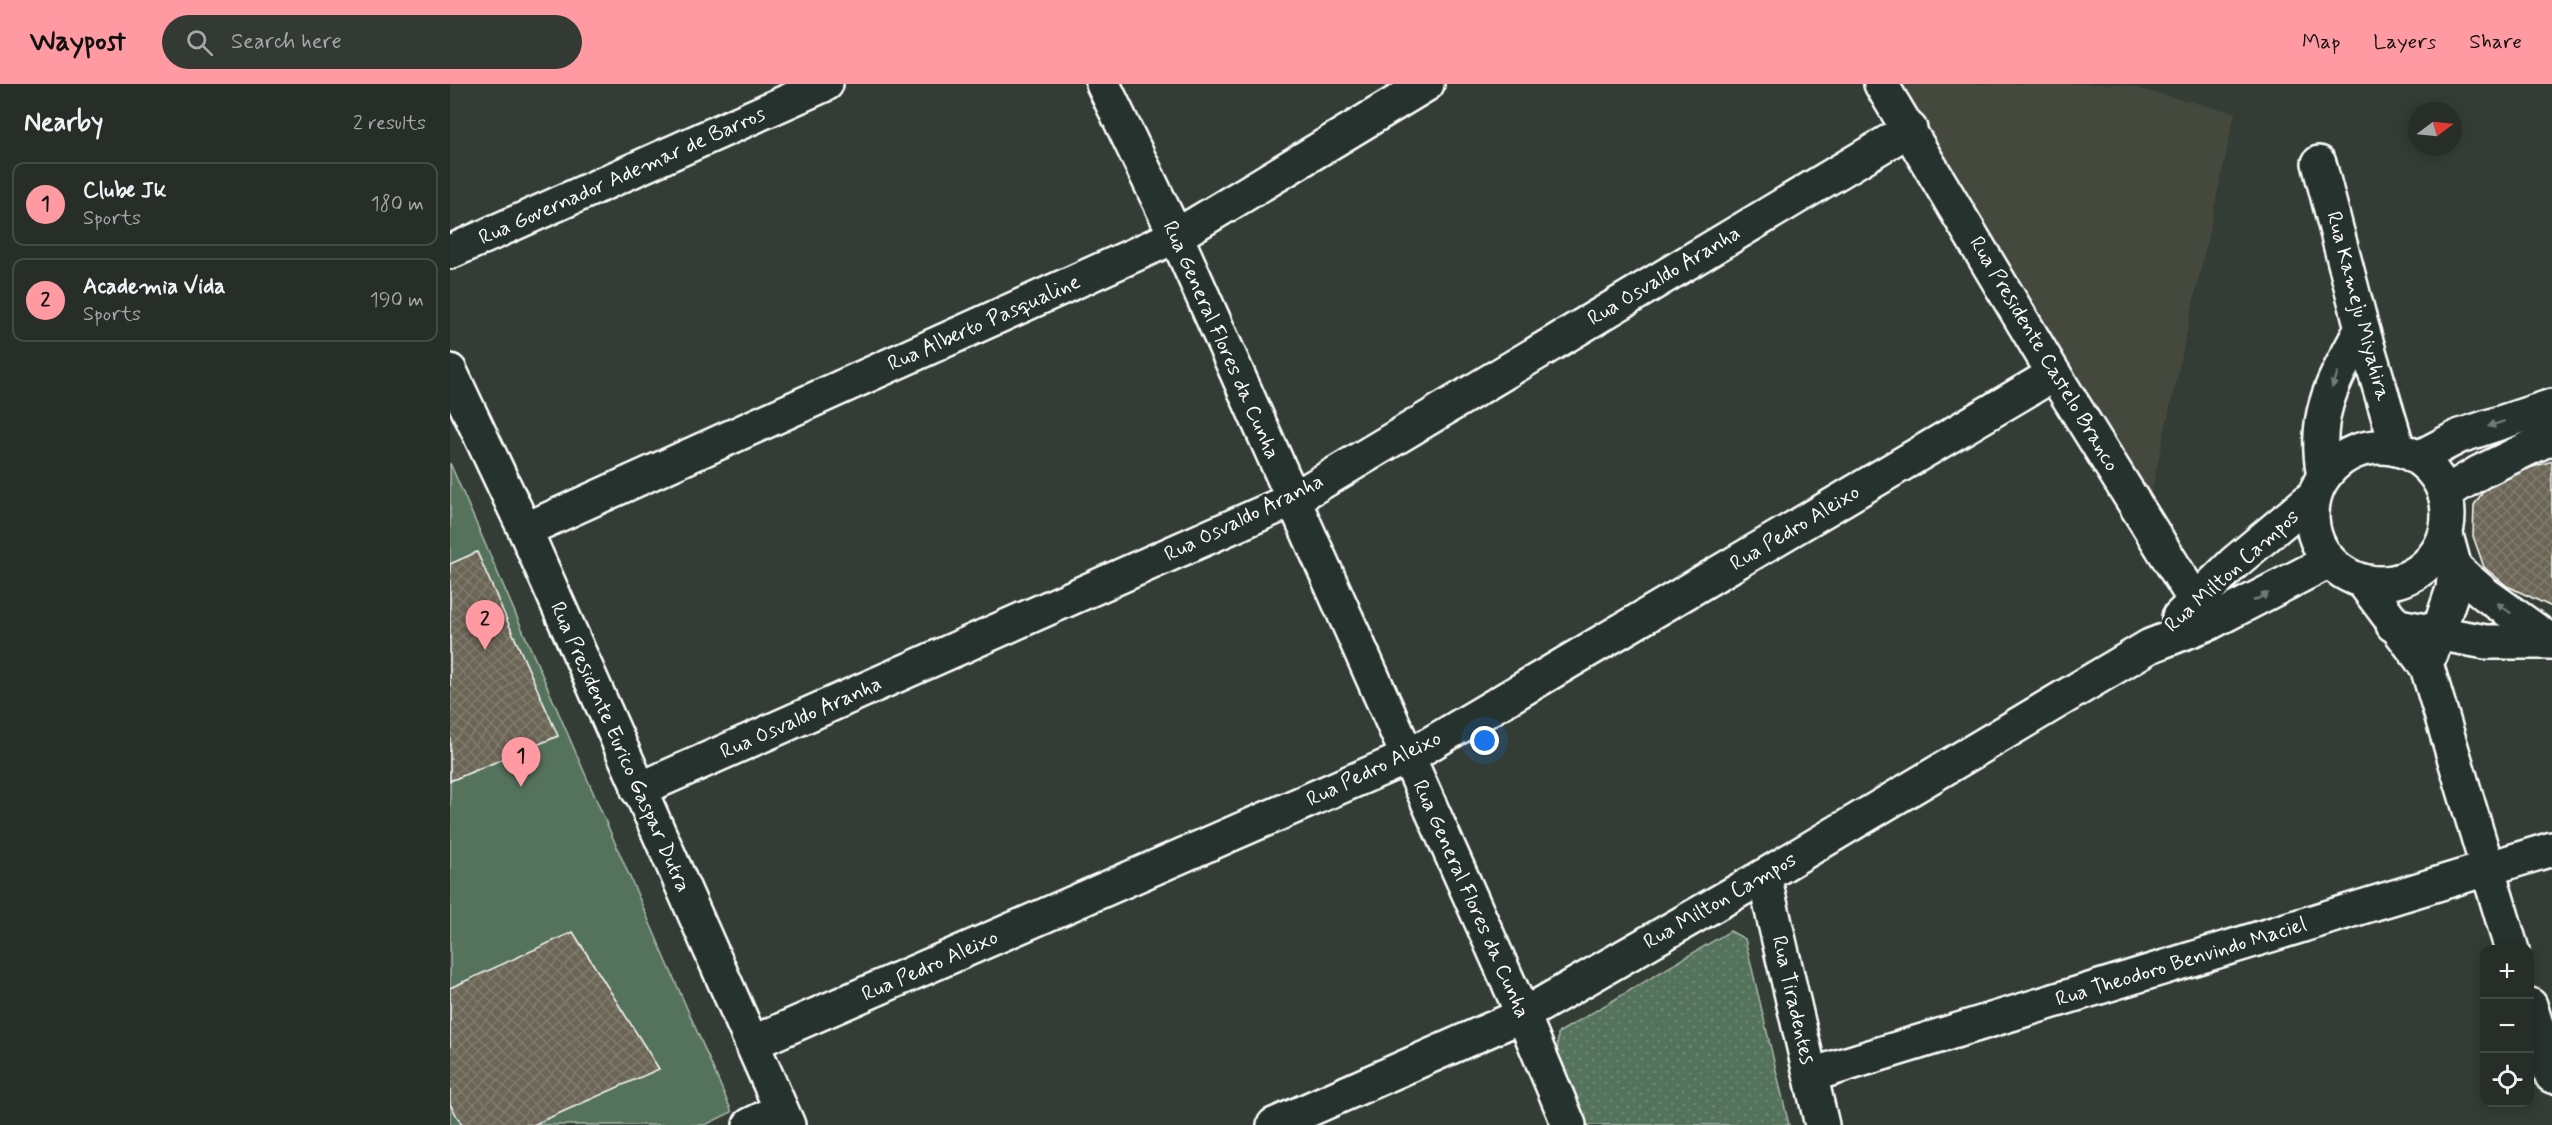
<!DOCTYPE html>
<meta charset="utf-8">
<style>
:root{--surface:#272e28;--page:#333a34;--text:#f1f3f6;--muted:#a4a8a8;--line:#434a45;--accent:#ff9aa2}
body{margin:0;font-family:Mynerve,sans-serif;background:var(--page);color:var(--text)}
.controls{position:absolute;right:18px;bottom:18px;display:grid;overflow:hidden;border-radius:12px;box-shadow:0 3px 15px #0003}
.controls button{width:54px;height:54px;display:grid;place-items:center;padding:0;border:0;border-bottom:2px solid var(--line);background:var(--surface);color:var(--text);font:30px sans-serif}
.compass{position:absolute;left:1958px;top:18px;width:54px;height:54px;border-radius:50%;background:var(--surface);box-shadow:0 3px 15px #0003;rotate:74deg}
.you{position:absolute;left:1035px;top:657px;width:21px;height:21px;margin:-15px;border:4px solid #fff;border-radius:50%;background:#1a73e8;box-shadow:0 0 0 9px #1a73e833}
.badge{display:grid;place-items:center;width:39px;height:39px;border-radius:50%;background:var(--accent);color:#111;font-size:20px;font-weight:700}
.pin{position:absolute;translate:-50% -50px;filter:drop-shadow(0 2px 3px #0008)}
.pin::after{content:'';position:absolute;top:32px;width:21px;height:18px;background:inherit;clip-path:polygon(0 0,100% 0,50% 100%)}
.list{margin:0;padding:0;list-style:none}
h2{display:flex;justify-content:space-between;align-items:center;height:78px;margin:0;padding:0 24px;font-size:26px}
h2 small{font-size:20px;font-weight:400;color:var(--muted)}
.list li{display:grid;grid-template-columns:39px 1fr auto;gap:18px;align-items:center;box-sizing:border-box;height:84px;margin:0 12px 12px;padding:0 12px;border:2px solid var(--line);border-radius:12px}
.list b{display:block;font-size:22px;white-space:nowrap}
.list p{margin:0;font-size:20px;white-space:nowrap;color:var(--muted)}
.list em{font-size:20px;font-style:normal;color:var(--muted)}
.icon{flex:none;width:33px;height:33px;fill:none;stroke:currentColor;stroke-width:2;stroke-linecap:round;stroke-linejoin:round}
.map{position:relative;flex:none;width:2102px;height:1041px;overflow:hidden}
header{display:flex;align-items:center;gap:36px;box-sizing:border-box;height:84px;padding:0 30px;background:var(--accent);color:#111}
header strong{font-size:28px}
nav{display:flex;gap:33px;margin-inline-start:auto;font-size:21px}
.search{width:420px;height:54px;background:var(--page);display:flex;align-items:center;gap:15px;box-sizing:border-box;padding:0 21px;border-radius:33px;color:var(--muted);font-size:22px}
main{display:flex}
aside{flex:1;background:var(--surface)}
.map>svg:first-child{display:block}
</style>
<header>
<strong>Waypost</strong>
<div class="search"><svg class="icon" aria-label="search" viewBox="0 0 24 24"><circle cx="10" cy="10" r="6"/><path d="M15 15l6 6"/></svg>Search here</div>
<nav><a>Map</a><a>Layers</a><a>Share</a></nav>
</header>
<main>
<aside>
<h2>Nearby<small>2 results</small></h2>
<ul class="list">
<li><span class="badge">1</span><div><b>Clube Jk</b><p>Sports</p></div><em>180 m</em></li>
<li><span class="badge">2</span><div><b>Academia Vida</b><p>Sports</p></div><em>190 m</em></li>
</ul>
</aside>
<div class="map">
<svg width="2102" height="1041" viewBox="0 0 2102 1041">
<defs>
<pattern id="park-dots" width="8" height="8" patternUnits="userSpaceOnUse" patternTransform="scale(1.5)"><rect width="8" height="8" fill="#55735b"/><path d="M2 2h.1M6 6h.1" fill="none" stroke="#6e8874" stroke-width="1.8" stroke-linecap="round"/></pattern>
<pattern id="building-cross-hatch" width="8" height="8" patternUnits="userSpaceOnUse" patternTransform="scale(1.5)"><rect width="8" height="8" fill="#6b6554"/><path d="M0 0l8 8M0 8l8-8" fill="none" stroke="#817c6e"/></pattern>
</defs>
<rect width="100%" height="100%" fill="#343d35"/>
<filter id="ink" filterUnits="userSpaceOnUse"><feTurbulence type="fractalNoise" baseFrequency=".0167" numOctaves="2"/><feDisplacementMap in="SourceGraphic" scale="12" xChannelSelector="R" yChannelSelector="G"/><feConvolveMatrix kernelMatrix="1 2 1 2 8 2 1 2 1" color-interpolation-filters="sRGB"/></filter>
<g filter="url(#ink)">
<path fill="#44493e" d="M1451,0H1670L1785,29L1699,419Z"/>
<path fill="#55735b" stroke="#aab9ad" stroke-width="1.5" d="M0,379L282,1028L255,1041H0Z"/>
<path fill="url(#park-dots)" stroke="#aab9ad" stroke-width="1.5" d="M1280,847L1295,855L1339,1041H1136L1107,973L1108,949Z"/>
<g fill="url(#building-cross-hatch)" stroke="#fff" stroke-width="1.5">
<path d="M2102,377V523L2057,502L2034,483L2023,452L2024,421L2041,396Z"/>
<path d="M27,468L108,652L0,697V480Z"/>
<path d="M123,848L209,985L83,1041H12L0,1020V904Z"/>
</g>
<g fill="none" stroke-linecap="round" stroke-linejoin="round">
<g stroke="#fff" stroke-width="38">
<g id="minor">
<path d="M653,0L726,152L1073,931L1119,1041"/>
<path d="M1431,0L1604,290L1759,539"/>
<path d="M1869,79L1912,244L1948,365"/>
<path d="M0,168L376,0"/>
<path d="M0,287L75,446L338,1041"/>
<circle cx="1930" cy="431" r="68"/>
<path d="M1968,374L2010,352L2102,322"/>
<path d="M1874,392C1862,329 1884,297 1912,244"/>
<path d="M1995,409L2030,388L2102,353"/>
<path d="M75,446L726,152L977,0"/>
<path d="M1996,451L2005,484L2035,510L2102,558"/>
<path d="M1914,499L1977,583L2062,866"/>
<path d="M1729,533L1784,479L1864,412"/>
<path d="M1943,541L2036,558H2102"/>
<path d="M1981,570L2003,505L2005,484"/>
<path d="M188,706L842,416L1460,45"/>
<path d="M1314,792L1372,1041"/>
<path d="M2080,921L2102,992"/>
<path d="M302,959L958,673L1604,290"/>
<path d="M1361,991L2102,765"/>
<path d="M300,1041L331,1026"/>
<path d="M824,1041L1073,931L1314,792L1700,562L1759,539L1879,477"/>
</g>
</g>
<use href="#minor" stroke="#26332d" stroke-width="33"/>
</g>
<defs><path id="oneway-solid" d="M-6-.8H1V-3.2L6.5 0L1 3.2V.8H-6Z" transform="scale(1.5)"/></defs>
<g fill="#727a76">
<use href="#oneway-solid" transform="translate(1885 296) rotate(112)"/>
<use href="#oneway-solid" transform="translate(2046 340) rotate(162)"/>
<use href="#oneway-solid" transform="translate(1811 513) rotate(-27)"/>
<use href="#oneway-solid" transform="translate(2054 524) rotate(-143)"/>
</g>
</g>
<g text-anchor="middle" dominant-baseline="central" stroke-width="6" stroke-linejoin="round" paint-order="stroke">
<g font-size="21" fill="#fff" stroke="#26332d">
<text transform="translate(172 92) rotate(-24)">Rua Governador Ademar de Barros</text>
<text transform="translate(1214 192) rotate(-31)">Rua Osvaldo Aranha</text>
<text transform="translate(1908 222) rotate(75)">Rua Kameju Miyahira</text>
<text transform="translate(534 239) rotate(-24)">Rua Alberto Pasqualine</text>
<text transform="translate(771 256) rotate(66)">Rua General Flores da Cunha</text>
<text transform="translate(1594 270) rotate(59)">Rua Presidente Castelo Branco</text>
<text transform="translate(794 434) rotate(-26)">Rua Osvaldo Aranha</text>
<text transform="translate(1345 444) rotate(-31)">Rua Pedro Aleixo</text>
<text transform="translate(1782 487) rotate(-42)">Rua Milton Campos</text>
<text transform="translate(351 634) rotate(-24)">Rua Osvaldo Aranha</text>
<text transform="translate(170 663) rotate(66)">Rua Presidente Eurico Gaspar Dutra</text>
<text transform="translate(924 685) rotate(-26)">Rua Pedro Aleixo</text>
<text transform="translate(1021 815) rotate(66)">Rua General Flores da Cunha</text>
<text transform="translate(1270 817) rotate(-30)">Rua Milton Campos</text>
<text transform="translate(1731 878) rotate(-17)">Rua Theodoro Benvindo Maciel</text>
<text transform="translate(480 882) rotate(-24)">Rua Pedro Aleixo</text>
<text transform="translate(1343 916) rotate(77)">Rua Tiradentes</text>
</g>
</g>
</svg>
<div class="controls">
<button>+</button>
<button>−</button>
<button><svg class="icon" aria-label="locate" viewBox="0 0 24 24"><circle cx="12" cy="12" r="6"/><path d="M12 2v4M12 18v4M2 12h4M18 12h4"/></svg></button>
</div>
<svg class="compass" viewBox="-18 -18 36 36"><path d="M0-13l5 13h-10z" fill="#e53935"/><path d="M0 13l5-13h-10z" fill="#a4a8a8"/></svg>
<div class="you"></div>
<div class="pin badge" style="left:71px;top:703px">1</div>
<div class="pin badge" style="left:35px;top:566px">2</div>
</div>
</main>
